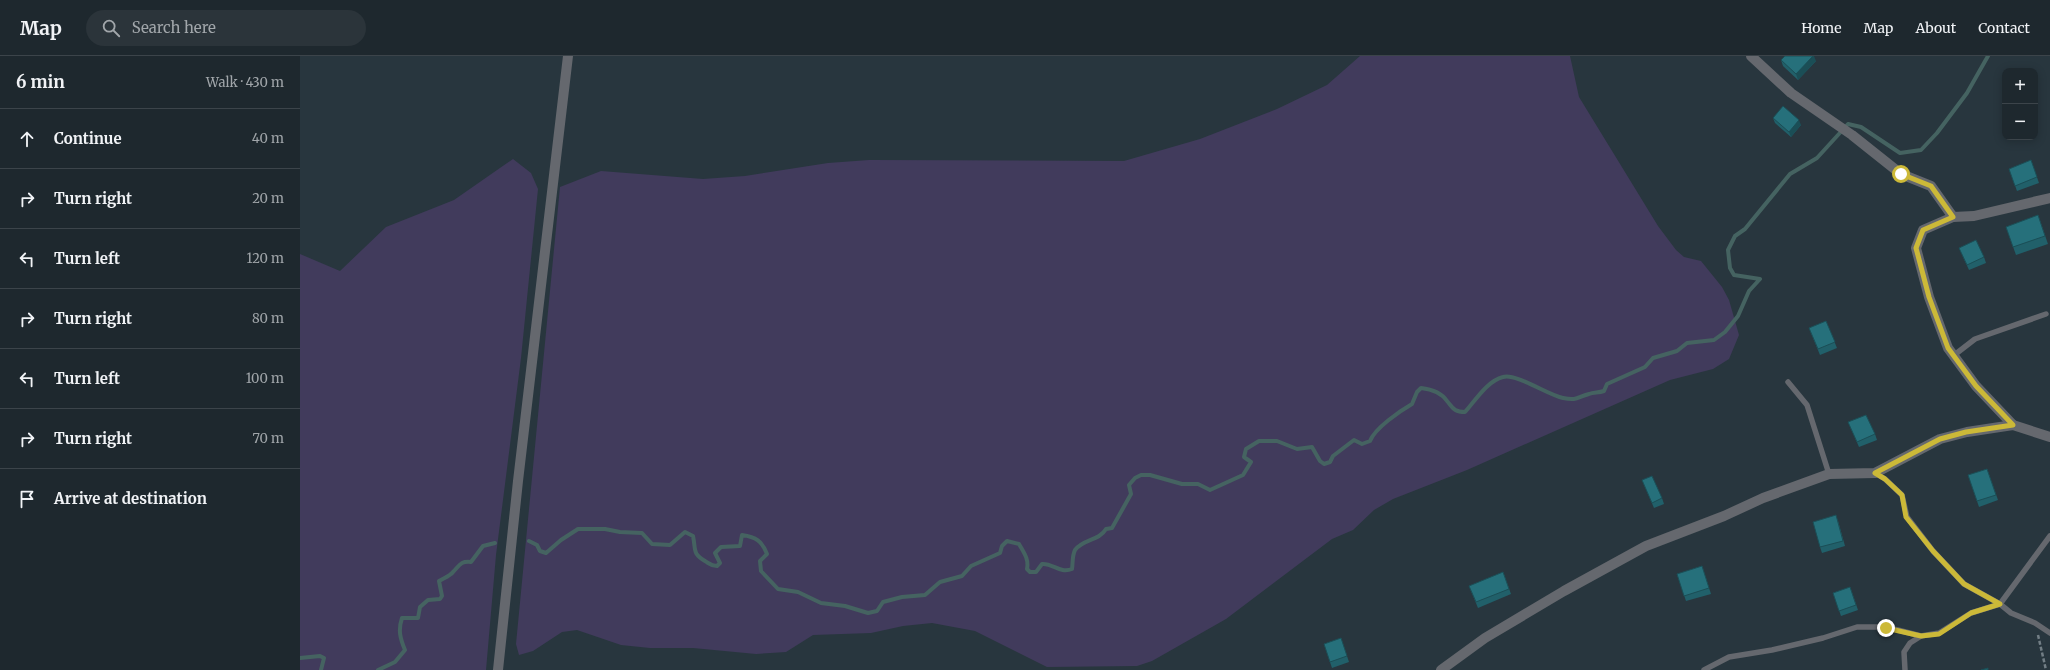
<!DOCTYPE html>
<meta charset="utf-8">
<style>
:root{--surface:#1e282e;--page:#2b343a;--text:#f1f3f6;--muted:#a1a6aa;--line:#3c444a}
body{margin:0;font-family:Merriweather,serif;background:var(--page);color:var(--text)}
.controls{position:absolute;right:12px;top:12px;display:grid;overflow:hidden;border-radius:8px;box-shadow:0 2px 10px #0003}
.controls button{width:36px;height:36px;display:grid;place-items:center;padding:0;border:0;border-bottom:1px solid var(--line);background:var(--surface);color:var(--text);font:20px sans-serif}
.stop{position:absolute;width:12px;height:12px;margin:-9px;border:3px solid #ccb938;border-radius:50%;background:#fff}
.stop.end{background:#ccb938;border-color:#fff;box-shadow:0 1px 4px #0008}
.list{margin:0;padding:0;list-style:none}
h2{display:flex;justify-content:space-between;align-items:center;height:52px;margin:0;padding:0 16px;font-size:17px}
h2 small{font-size:13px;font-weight:400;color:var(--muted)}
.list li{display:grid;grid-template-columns:26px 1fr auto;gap:12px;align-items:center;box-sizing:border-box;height:60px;padding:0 16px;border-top:1px solid var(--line)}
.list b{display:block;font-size:15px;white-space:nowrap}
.list em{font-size:13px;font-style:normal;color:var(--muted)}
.icon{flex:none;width:22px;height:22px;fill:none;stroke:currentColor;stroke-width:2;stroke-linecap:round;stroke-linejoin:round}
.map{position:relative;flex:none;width:1750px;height:614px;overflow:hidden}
header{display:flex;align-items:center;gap:24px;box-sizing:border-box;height:56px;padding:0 20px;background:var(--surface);border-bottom:1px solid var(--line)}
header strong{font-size:19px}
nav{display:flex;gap:22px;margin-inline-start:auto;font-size:14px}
.search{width:280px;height:36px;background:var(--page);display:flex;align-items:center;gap:10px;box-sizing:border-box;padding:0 14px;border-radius:22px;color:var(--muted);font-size:15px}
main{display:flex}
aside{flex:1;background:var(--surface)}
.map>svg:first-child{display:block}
</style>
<header>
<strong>Map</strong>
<div class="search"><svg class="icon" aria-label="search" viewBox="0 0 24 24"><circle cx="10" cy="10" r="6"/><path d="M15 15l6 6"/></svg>Search here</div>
<nav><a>Home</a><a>Map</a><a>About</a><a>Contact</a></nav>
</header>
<main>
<aside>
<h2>6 min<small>Walk · 430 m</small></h2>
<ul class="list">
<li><svg class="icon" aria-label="ahead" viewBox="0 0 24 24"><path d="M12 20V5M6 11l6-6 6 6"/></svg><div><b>Continue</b></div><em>40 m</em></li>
<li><svg class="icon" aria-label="right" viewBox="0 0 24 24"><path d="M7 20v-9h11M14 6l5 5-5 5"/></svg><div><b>Turn right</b></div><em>20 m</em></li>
<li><svg class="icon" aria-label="left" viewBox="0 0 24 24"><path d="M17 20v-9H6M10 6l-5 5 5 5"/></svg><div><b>Turn left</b></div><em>120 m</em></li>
<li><svg class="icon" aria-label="right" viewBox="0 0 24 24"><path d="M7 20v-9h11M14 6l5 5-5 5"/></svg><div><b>Turn right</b></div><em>80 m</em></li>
<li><svg class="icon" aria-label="left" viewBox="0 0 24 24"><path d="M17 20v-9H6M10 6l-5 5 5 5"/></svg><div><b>Turn left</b></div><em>100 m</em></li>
<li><svg class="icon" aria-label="right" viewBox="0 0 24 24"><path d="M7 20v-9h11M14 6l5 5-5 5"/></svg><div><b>Turn right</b></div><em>70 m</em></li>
<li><svg class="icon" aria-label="arrive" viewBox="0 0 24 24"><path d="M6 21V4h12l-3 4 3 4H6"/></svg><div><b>Arrive at destination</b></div></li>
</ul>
</aside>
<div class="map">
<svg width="1750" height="614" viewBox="0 0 1750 614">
<rect width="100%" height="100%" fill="#28363e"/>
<g fill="#413b5c">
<path d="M1060,0H1270L1279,41L1358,170L1376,194L1384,201L1401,205L1422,231L1429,244L1439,279L1429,303L1413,313L1370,324L1167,414L1093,443L1074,454L1053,474L1032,483L926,563L852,605L837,610L747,611L675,575L632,567L603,570L571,577L513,579L486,596L456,598L393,592H350L321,589L277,574L262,576L233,595L219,599L216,588L260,131L301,115L403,123L445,120L528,107L569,104L824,105L900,83L977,53L1027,29Z"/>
<path d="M213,103L231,117L238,133L221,302L196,499L186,614H0V198L40,215L86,171L154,144Z"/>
</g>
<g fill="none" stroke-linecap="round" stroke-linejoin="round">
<g stroke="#456361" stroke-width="4">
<path d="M229,485L237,489L240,495L246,497L261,484L278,473H305L320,476L342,477L352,488L370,489L385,476L393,480C396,494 392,497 405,505C410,508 411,510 417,510L420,507L415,497L421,491L440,490L442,479C456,481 462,485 467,498L460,505L461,515L478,533L498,536L521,547L545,550L568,557L577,555L583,546L602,541L625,539L640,526L662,520L671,510L700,497L702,490L707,485L719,488C724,497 729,503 727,513L730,516H736L742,508C753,507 760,518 772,513C773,507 772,500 775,494C783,483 799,485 806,473L812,472L831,438L829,429L835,422L841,419H850L882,428H898L910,434L943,419L951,406L944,401L946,393L959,385H977L997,393L1012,391L1020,405L1024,408L1030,406L1033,400L1054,384L1062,388L1070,385C1075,372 1100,355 1112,348L1117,336L1121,332C1130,333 1141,336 1147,345C1153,352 1154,356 1165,356C1175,345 1187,325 1203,321C1216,317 1248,339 1263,342C1278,345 1277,341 1289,338C1294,336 1298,337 1304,335L1307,328L1345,311L1353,302L1377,295L1387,287L1414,284L1425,276L1438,260L1449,235L1460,223L1434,219L1430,212L1428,194L1435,180L1445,173L1490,118L1517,102L1548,68L1561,71L1600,97L1621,94L1637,77L1667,37L1688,0"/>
<path d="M0,602L20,600L24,602L21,614"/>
<path d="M78,614L95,606L105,594C100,582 98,574 102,562H118L120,551L128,544L140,543L142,540L139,525C144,522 150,520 153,516C160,509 160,505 171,506L183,490L195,487"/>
</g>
<path stroke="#727e85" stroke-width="2.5" stroke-dasharray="4 2" stroke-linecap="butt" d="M1738,579L1746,614"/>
<g stroke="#65686e" stroke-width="5.5">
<path d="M1653,300L1675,283L1746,258"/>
<path d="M1488,326L1507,349L1529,418"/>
<path d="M1575,417L1585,423L1602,439L1607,461L1633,495L1664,528L1700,548L1711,557L1735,567L1750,577"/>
<path d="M1404,614L1429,601L1472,594L1523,582L1557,571H1586L1621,580"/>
<path d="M1605,614L1604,596L1610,587L1621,580L1639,577L1671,557L1700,548L1750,480"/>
</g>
<g stroke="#65686e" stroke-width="10">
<path d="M1451,0L1491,37L1552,79L1601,118L1631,130L1653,161L1674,160L1750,142"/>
<path d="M1653,161L1623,174L1616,192L1629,241L1648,292L1676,330L1713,369"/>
<path d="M198,614L218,425L268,0"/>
<path d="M1141,614L1185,582L1264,535L1346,490L1424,460L1463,442L1529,418L1575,417L1640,383L1667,376L1713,369L1750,381"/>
</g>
</g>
<g fill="#21606a">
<path d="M1481,4L1516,5L1498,24L1483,10Z"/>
<path d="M1473,62L1501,69L1491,81L1475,67Z"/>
<path d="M1731,104L1739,127L1717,135L1709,113Z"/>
<path d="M1738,159L1748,188L1716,199L1706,171Z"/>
<path d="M1659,192L1684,201L1686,207L1669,214Z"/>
<path d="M1526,265L1537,292L1520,299L1509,272Z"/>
<path d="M1548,366L1575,378L1577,384L1559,391Z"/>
<path d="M1687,413L1698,444L1679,451L1668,419Z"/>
<path d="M1342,424L1362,442L1364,448L1354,452Z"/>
<path d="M1538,465L1545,490L1522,497L1520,491Z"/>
<path d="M1402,510L1411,538L1386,545L1377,518Z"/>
<path d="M1203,516L1211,538L1178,552L1169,530Z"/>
<path d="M1550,531L1558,554L1541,560L1533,537Z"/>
<path d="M1041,582L1049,606L1032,612L1024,588Z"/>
</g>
<g fill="#1b4e56">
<path d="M1513,0H1514L1516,5L1498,24L1496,18Z"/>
<path d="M1499,64L1501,69L1491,81L1489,76Z"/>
</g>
<g fill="#26707b" stroke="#1b4e56">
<path d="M1485,0H1513L1496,18L1481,4Z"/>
<path d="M1483,50L1499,64L1489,76L1473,62Z"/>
<path d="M1731,104L1737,121L1715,130L1709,113Z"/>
<path d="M1738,159L1745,180L1713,191L1706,171Z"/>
<path d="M1676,184L1684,201L1667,209L1659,192Z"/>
<path d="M1526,265L1535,286L1518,293L1509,272Z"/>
<path d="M1566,359L1575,378L1557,386L1548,366Z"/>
<path d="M1687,413L1696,439L1677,445L1668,419Z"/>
<path d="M1352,420L1362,442L1352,447L1342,424Z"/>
<path d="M1536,459L1543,485L1520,491L1513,466Z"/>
<path d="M1402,510L1409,532L1384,540L1377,518Z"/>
<path d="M1203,516L1209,533L1176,546L1169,530Z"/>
<path d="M1550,531L1556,549L1539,555L1533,537Z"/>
<path d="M1041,582L1047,600L1030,606L1024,588Z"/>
<path d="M1688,612V614H1681Z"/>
</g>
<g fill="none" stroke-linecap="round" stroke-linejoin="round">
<path stroke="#ccb938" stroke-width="5" d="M1586,572L1621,580L1639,578L1671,557L1700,548L1664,528L1633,495L1606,461L1602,439L1585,423L1575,417L1640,383L1666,376L1713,369L1676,330L1648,292L1629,241L1616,192L1623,174L1653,161L1631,130L1601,118"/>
</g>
</svg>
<div class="controls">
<button>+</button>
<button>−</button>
</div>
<div class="stop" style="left:1601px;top:118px"></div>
<div class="stop end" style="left:1586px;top:572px"></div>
</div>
</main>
